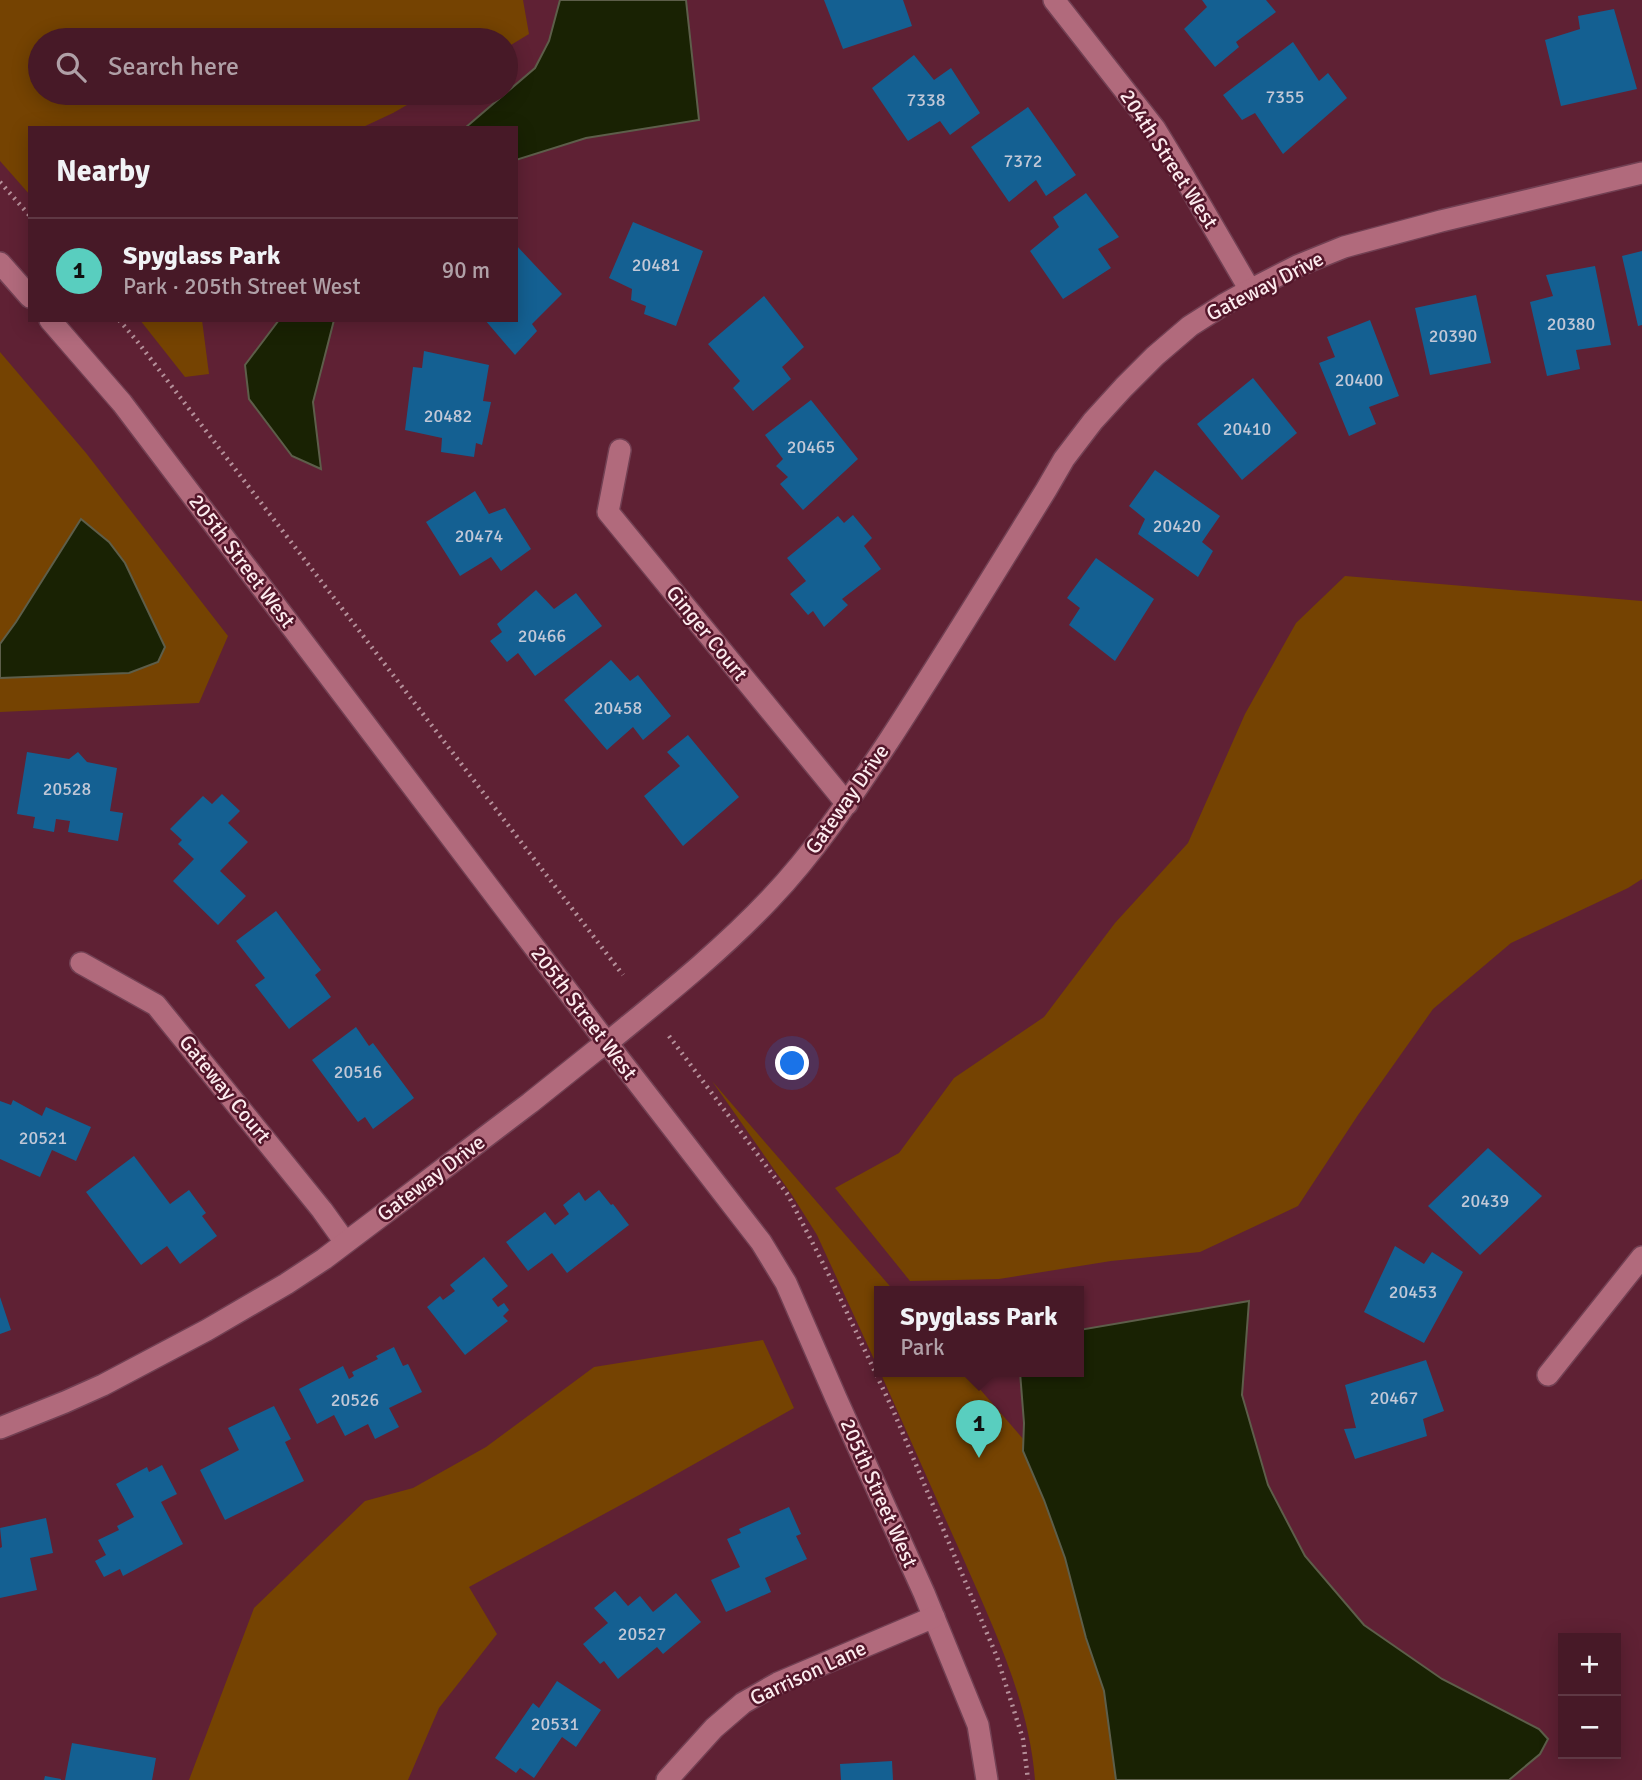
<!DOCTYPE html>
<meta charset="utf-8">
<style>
:root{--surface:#471927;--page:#4e222f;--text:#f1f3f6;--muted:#b0a0a7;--line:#5f3844;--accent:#59cebf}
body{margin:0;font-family:Signika,sans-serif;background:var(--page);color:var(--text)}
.controls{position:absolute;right:21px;bottom:21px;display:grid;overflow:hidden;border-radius:0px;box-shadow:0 4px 18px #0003}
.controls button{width:63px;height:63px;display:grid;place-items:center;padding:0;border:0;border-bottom:2px solid var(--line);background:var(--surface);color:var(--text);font:35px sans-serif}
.you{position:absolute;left:793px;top:1064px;width:24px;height:24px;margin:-18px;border:5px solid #fff;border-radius:50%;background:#1a73e8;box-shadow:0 0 0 10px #1a73e833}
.badge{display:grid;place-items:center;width:46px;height:46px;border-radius:50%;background:var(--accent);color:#111;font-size:23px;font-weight:700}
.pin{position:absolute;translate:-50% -58px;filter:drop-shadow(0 2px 4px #0008)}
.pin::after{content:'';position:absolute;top:37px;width:24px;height:21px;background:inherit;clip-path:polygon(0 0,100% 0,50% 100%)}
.popup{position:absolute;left:874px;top:1286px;width:210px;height:91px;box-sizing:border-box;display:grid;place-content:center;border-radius:0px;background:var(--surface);filter:drop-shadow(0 2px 5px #0005);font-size:23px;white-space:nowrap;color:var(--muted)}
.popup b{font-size:26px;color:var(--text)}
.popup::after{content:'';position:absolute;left:50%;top:100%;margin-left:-14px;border:14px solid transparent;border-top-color:var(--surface)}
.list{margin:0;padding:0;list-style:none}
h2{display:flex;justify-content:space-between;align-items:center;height:91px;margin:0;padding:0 28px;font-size:30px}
h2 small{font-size:23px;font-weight:400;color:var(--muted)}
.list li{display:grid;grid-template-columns:46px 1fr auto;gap:21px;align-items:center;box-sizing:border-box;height:105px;padding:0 28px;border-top:2px solid var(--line)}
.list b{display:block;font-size:26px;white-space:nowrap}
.list p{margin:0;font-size:23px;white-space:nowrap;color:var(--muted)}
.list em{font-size:23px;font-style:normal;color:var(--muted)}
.icon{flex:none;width:38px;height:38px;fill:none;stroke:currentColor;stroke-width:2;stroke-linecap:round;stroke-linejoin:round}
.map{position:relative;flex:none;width:1642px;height:1780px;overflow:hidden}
.search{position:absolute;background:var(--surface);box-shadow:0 4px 18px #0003;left:28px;top:28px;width:490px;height:77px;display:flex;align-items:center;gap:18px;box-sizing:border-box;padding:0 24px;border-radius:38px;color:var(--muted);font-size:26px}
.panel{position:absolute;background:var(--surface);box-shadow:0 4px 18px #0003;left:28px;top:126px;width:490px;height:196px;border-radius:0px}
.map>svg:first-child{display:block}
</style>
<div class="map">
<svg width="1642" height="1780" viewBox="0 0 1642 1780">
<rect width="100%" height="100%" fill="#5f2134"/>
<g fill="#754302">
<path d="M0,0H523L529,34L506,48V40H40V93H428L393,113L361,128H30V195L0,161Z"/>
<path d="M140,320H202L209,374L185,377Z"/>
<path d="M0,352L86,453L228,636L199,703L0,712V678L129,673L81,519L16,622L0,644Z"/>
<path d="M1345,576L1642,601V879L1628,888L1511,943L1433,1009L1358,1115L1298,1206L1200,1252L1111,1261L999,1279L910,1281L835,1188L899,1153L954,1078L1044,1017L1115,923L1188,843L1245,714L1296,623Z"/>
<path d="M712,1081L895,1292H879V1370L817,1235L792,1195Z"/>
<path d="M763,1340L794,1408L641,1494L469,1587L497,1634L439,1708L408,1780H189L254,1608L365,1501L413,1488L486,1447L594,1367Z"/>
<path d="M880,1372H965L1319,1780H1035C1029,1701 994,1629 963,1558C935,1496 908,1434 880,1372Z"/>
</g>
<g fill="#192203" stroke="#5d5e4a" stroke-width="2">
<path d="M560,0H686L699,120L586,138L516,160V128H465L535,68L549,41Z"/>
<path d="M279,320H334L313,402L321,469L292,456L249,399L245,365Z"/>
<path d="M81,519L109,542L125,563L165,647L158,662L129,673L0,678V644L16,622Z"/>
<path d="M1249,1301L1242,1395L1268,1485L1305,1556L1364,1625L1442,1679L1539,1729L1548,1739L1540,1754L1509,1780H1116L1104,1691L1086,1638L1065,1558L1044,1500L1023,1451L1024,1423L1020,1372H1079V1330Z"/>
</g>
<g fill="#146092">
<path d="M824,0H903L912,26L843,49Z"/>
<path d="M1202,0H1266L1276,12L1236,42L1239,47L1215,67L1184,29L1207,7Z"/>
<path d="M1614,9L1637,89L1561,106L1545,40L1580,29L1578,16Z"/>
<path d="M1293,42L1319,81L1328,73L1347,98L1283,154L1255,113L1242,120L1223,95Z"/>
<path d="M914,55L934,80L951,68L980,113L950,135L940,121L908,141L872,88Z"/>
<path d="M1028,107L1076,175L1046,196L1036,180L1009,202L971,147Z"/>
<path d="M1086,193L1119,237L1098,249L1111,268L1063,299L1030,251L1059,227L1053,217Z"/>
<path d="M633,222L703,251L676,326L644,314L646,306L631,300L632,289L609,278Z"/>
<path d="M516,245L562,294L532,324L537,331L515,355L485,320H516Z"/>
<path d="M1642,251V325L1638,326L1622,256Z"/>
<path d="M1595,266L1611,345L1576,350L1580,369L1547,376L1530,302L1553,296L1546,275Z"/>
<path d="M1476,295L1491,363L1430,375L1415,308Z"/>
<path d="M764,296L804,347L782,367L791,379L753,411L733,388L740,381L708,344Z"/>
<path d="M1370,320L1399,396L1369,407L1376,424L1349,436L1319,363L1335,357L1327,337Z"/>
<path d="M424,351L489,365L483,401L491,402L482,445L476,443L474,457L441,452L442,438L405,430L413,367L422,368Z"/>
<path d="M1253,378L1297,433L1242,480L1197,424Z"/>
<path d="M811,400L858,459L803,510L780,484L788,477L776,466L783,459L765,435Z"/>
<path d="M1155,470L1220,516L1202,542L1213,551L1198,577L1138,534L1145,519L1129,506Z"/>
<path d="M475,491L489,514L505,508L531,549L501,571L491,557L460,576L426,522Z"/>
<path d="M853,515L872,538L864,546L881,569L842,599L848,605L824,627L813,611L808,615L790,594L806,581L787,558L838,516L844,523Z"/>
<path d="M1096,558L1154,599L1115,661L1069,625L1080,608L1067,598Z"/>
<path d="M536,590L554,609L576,593L602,626L535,676L518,653L507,662L490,641L502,632L497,624Z"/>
<path d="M611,660L630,681L638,675L671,716L643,740L633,727L607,750L564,700Z"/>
<path d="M688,735L739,797L683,846L644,796L680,766L667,752Z"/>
<path d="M27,752L69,759L78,752L87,762L117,768L110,811L123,813L118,841L68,832L70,821L56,819L54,832L33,828L35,817L17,814Z"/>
<path d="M222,794L240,811L228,823L248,842L220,871L246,896L218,925L173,881L194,859L178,844L182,840L170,829L203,796L212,804Z"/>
<path d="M276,911L321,970L315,975L331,997L289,1029L255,985L265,978L236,941Z"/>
<path d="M356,1027L369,1046L373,1043L414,1098L373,1129L365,1117L358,1122L312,1060Z"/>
<path d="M13,1100L42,1116L46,1107L91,1127L76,1161L52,1150L40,1177L0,1159V1101L11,1105Z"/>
<path d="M1488,1148L1542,1196L1480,1255L1428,1206Z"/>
<path d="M134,1156L170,1204L189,1190L206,1213L202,1216L217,1236L180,1264L167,1246L141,1265L86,1192Z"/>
<path d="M599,1190L611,1205L613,1204L629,1225L567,1273L552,1253L528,1271L506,1242L545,1212L555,1225L569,1214L563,1205L579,1192L585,1201Z"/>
<path d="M1395,1246L1424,1264L1432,1252L1463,1272L1424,1343L1364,1312Z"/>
<path d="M484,1257L508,1286L492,1299L498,1307L504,1303L509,1310L503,1316L508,1321L465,1355L427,1307L440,1296L443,1300L455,1291L450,1285Z"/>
<path d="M0,1297L11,1330L0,1334Z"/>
<path d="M394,1347L403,1366L408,1364L422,1392L389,1408L399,1427L375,1439L368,1424L345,1436L334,1415L317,1424L299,1389L343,1366L349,1379L354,1376L352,1372L378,1359L376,1356Z"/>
<path d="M1426,1360L1444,1411L1423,1419L1427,1436L1355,1459L1344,1429L1356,1428L1345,1385Z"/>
<path d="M274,1406L291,1439L285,1442L304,1481L225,1520L200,1470L239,1450L228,1428Z"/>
<path d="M162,1465L177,1494L161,1502L183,1544L123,1576L120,1569L104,1577L95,1561L106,1555L98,1540L119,1530L117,1526L134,1517L116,1484L147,1467L149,1472Z"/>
<path d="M789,1507L801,1534L796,1536L807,1559L765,1578L771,1592L726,1612L711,1580L740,1567L727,1539L741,1533L739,1529Z"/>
<path d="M46,1518L53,1553L30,1558L37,1590L0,1598V1548L2,1547L0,1528Z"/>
<path d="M615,1591L628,1606L640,1596L653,1612L676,1593L701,1622L663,1654L657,1647L618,1679L604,1661L600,1664L583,1644L608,1623L594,1608Z"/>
<path d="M557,1681L601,1710L576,1747L562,1737L534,1778L520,1768L516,1773L495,1758L533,1703L539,1708Z"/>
<path d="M72,1743L156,1758L152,1780H65Z"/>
<path d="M892,1761L893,1780H841L840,1764Z"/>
<path d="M45,1776L61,1779V1780H44Z"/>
</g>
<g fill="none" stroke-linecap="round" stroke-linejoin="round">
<g stroke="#724053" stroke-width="24">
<g id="minor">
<path d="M1054,0L1155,129L1183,175L1250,290"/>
<path d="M0,263L30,297"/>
<path d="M50,320L122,403L607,1043L761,1242L786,1283L836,1398L924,1593L978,1725L987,1780"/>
<path d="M620,450L608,512L847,804"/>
<path d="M81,963L156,1005L322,1210L345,1242"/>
<path d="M1548,1375L1642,1257"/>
<path d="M0,1428L65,1402L103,1385L207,1330L286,1284L324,1259L381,1216L530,1103L595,1051L607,1043C663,997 720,952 770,899C815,852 852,796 888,742C942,659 994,574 1046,490L1064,459L1093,421L1124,387L1155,356L1190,326L1223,305L1250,290L1297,266L1344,247L1441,221L1642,173"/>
<path d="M667,1780L714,1728L743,1703L778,1683L934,1617"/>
</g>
</g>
<g stroke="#b5909a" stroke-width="4.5" stroke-dasharray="2 5" stroke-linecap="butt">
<path d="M0,182L30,216"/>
<path d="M119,320L137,341L623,975"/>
<path d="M669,1036L788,1195L833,1283L893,1410L997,1657L1023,1739L1028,1780"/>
</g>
<use href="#minor" stroke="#b16a7c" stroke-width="21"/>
</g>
<g text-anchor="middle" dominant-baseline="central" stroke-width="5" stroke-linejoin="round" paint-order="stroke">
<g font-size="18" fill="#c2c8d7">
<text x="1285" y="97">7355</text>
<text x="926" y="100">7338</text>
<text x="1023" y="161">7372</text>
<text x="656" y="265">20481</text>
<text x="1571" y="324">20380</text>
<text x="1453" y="336">20390</text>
<text x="1359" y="380">20400</text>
<text x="448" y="416">20482</text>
<text x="1247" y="429">20410</text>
<text x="811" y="447">20465</text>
<text x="1177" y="526">20420</text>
<text x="479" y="536">20474</text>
<text x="542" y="636">20466</text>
<text x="618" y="708">20458</text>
<text x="67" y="789">20528</text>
<text x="358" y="1072">20516</text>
<text x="43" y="1138">20521</text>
<text x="1485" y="1201">20439</text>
<text x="1413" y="1292">20453</text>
<text x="1394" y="1398">20467</text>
<text x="355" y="1400">20526</text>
<text x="642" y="1634">20527</text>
<text x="555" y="1724">20531</text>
</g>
<g font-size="21" fill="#fcebee" stroke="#53162a">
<text transform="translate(1169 159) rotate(57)">204th Street West</text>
<text transform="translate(1265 286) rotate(-27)">Gateway Drive</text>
<text transform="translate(242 561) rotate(53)">205th Street West</text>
<text transform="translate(707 633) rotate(51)">Ginger Court</text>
<text transform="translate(847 799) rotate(-55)">Gateway Drive</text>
<text transform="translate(584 1013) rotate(53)">205th Street West</text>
<text transform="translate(225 1089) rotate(51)">Gateway Court</text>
<text transform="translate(431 1178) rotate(-37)">Gateway Drive</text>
<text transform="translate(879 1493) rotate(66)">205th Street West</text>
<text transform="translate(808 1673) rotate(-25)">Garrison Lane</text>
</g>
</g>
</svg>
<div class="controls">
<button>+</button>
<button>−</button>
</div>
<div class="you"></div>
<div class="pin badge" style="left:979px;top:1458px">1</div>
<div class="popup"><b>Spyglass Park</b>Park</div>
<div class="search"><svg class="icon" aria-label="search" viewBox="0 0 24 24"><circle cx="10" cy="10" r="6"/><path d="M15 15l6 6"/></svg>Search here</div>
<section class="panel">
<h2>Nearby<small></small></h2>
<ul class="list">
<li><span class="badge">1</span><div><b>Spyglass Park</b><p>Park · 205th Street West</p></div><em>90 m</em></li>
</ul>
</section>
</div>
